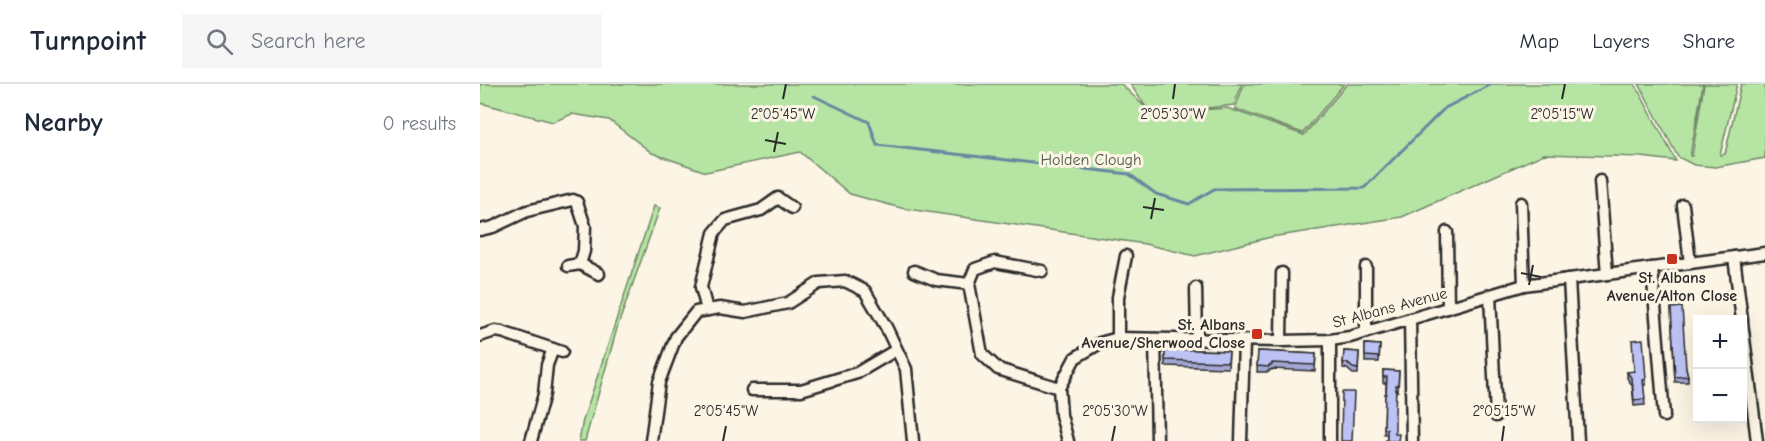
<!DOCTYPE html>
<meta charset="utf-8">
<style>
:root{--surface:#fff;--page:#f6f6f7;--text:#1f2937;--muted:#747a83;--line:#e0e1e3}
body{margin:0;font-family:"Comic Neue",sans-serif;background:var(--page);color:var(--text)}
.controls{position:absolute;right:18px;bottom:18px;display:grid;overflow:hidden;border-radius:0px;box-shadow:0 6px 24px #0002}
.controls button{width:54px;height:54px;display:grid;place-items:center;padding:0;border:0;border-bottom:2px solid var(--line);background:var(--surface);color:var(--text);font:30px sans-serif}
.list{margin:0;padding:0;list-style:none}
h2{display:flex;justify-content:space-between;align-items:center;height:78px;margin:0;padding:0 24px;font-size:26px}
h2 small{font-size:20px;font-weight:400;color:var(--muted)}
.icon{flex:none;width:33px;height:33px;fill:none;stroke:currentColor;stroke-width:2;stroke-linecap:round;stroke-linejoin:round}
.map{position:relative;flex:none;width:1285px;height:357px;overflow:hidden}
header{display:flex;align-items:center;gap:36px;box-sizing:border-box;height:84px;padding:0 30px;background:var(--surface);border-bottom:2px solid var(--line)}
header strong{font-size:28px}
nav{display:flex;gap:33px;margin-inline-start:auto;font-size:21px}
.search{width:420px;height:54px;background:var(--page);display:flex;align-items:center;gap:15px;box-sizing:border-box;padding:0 21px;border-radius:0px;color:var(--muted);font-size:22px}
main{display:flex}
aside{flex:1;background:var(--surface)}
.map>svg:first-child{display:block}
</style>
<header>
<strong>Turnpoint</strong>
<div class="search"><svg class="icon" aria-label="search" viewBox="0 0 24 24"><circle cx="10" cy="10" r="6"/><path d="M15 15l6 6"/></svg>Search here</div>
<nav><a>Map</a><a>Layers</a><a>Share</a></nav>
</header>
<main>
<aside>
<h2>Nearby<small>0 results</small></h2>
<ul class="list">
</ul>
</aside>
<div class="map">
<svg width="1285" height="357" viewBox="0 0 1285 357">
<rect width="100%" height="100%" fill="#fcf5e5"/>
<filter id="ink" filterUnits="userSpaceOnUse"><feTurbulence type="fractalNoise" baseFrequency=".0167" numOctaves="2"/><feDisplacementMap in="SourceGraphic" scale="12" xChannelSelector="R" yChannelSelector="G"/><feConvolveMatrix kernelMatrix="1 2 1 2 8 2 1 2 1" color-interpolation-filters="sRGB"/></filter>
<g filter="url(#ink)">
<g fill="#b5e4a3" stroke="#708867" stroke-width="1.5">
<path d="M0,0H641L668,26L650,0H762L754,21L693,28L747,24L824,51L867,0H1155L1196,77L1161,73L1064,70L922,133L791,153L715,172L665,160L421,124L370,110L320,68L226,88L172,69L129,36L92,30L73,38L0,19Z"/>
<path d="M764,0H864L823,49L755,25Z"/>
<path d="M1159,0H1223L1210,72H1212L1224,0H1257L1240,71L1245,70L1261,0H1285V74L1235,83L1214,81L1198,73Z"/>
<path d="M174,122L180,124L138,241L105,357H99L103,336Z"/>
</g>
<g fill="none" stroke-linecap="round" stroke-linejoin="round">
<path stroke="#67869f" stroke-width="3" d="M334,12L389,38L397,61L649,90L676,110L709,120L734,105L884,104L965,24L1012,0"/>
<g stroke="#2b2b2b" stroke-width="15">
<g id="minor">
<path d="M1120,97L1127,190"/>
<path d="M1041,119L1044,201"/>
<path d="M1203,121L1210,179"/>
<path d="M0,146L13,143L47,127L93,116L97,118L105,142L104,167L100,180"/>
<path d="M967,148L968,224"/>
<path d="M1254,173L1262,236"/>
<path d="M88,182L100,180L119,190"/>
<path d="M1172,184L1184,332"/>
<path d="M434,187L456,196L489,200"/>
<path d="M562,187L515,178L495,185L489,200L502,270L518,285L579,304"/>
<path d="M1089,195L1098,357"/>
<path d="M716,204L717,256"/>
<path d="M1010,212L1016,332"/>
<path d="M227,226L221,203L234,149L245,136L281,126L298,114L312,124"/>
<path d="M930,235L932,357"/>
<path d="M1262,238L1277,357"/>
<path d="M886,248V183"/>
<path d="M0,252L15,247L22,248L82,268"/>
<path d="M638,254V213L646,172"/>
<path d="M675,255L677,357"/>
<path d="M801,257L802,189"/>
<path d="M272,306H321L377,289L416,266"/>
<path d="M51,357L64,310L67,281L73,265"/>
<path d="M171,357L179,298L196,253L216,228L240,224L265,228L308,219L339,199L365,197L385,207L406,243L426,285L433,357"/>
<path d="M588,357L581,331L579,304L595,274L620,259L638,254L801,257L850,256L870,253L1044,201L1285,169"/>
<path d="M761,357L764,257"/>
<path d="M850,357V256"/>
</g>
</g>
<use href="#minor" stroke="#fcf5e5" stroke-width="10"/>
</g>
<g fill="#a3a7d2" stroke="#2b2b2b" stroke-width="1.5">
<path d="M1191,224L1208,292V298H1195Z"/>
<path d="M885,260L900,261L899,278H885Z"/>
<path d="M685,265L749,267L748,284L685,282Z"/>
<path d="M778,267L836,270L835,287L792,285V286H789V288H777Z"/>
<path d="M864,267L879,268L878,290H873L867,285L863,284Z"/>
<path d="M903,286L919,287L918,307H916L907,355V350H904L905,310H906V299H903Z"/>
<path d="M1147,288L1166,295V301H1163L1165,321L1154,322L1152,301L1147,294Z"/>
</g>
<g fill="#bdc2f4" stroke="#2b2b2b" stroke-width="1.5">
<path d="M1202,223L1206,284L1208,292L1195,293L1191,224Z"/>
<path d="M1163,255L1166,295L1163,296L1165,315L1154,316L1152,295L1147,288L1154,287L1152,256Z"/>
<path d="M885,260L900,261L899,273L885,272Z"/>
<path d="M685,265L749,267L748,278L685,276Z"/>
<path d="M778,267L836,270L835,281L792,279V281H789V283L777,282Z"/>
<path d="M864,267L879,268L878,285L873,284L867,279H863Z"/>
<path d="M903,286L919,287L918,301H916L915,330V350H919L918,357H905L907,355V345H904L905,310H906L907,293H903Z"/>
<path d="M862,308H874L872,357H861Z"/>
</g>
</g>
<path fill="none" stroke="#2b2b2b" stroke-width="2" d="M303,15L306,0M693,15L695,0M1082,15L1085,0M285,56L306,60M294,68L298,48M663,123L684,126M671,135L675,114M1041,189L1061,193M1049,201L1053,181M243,357L246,342M632,357L635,342M1022,357L1024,342"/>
<g fill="#c8321e" stroke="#fcf5e5" stroke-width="2">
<rect x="1186" y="169" width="12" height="12" rx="3"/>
<rect x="771" y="244" width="12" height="12" rx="3"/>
</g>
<g text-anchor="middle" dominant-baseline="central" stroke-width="6" stroke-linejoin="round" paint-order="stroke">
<g font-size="16" fill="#4e5949" stroke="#fcf5e5">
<text x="611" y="76">Holden Clough</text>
</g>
<g font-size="16" font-weight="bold" fill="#2b2b2b" stroke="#fcf5e5">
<text x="1192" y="194">St. Albans<tspan x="1192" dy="18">Avenue/Alton Close</tspan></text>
<text x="765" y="241" text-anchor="end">St. Albans<tspan x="765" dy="18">Avenue/Sherwood Close</tspan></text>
</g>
<g font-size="16" fill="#2b2b2b" stroke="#fcf5e5">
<text transform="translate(910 224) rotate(-15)">St Albans Avenue</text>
</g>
</g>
<g font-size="15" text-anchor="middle" fill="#2b2b2b" stroke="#fcf5e5" stroke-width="6" stroke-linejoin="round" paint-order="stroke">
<text x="303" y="35">2°05'45"W</text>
<text x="693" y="35">2°05'30"W</text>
<text x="1082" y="35">2°05'15"W</text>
<text x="246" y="332">2°05'45"W</text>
<text x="635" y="332">2°05'30"W</text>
<text x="1024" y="332">2°05'15"W</text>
</g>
</svg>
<div class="controls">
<button>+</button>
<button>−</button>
</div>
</div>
</main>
